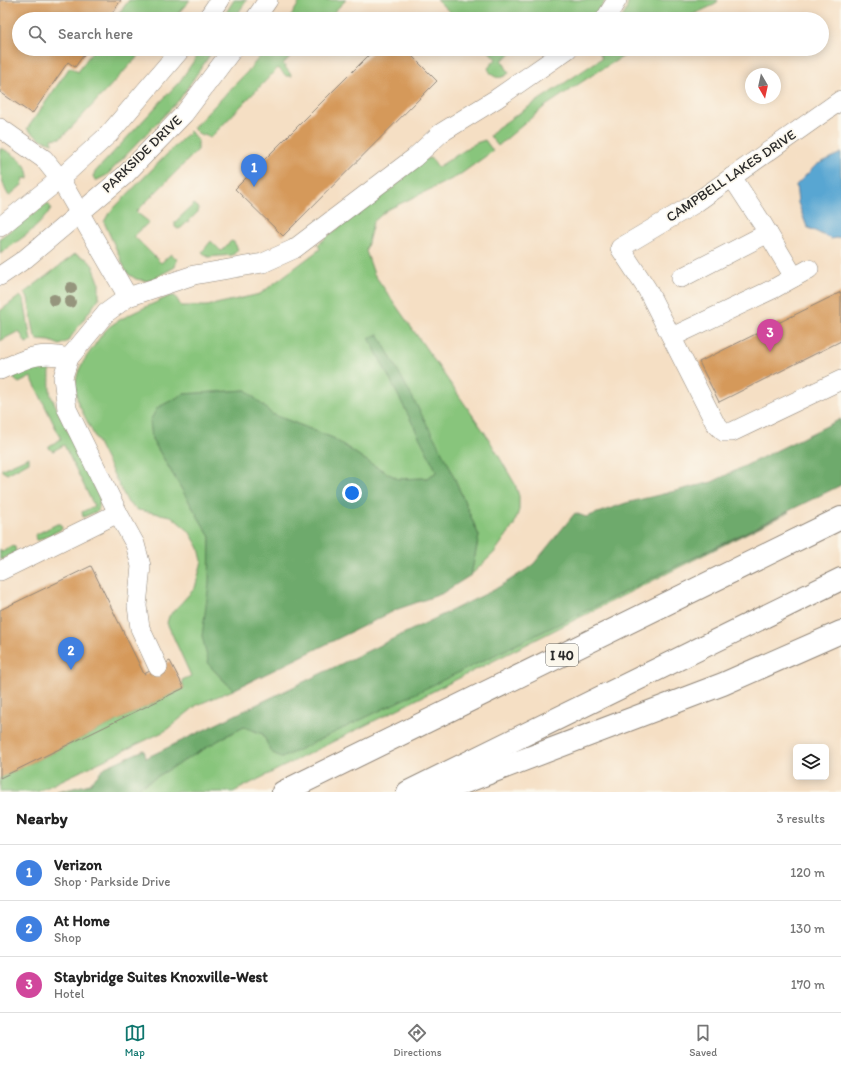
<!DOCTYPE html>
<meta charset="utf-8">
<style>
:root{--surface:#fff;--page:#f2f2f2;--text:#222;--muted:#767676;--line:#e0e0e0;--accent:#0f766e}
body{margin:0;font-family:Itim,sans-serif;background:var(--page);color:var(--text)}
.controls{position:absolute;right:12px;bottom:12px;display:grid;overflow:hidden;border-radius:6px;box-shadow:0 2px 10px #0003}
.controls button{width:36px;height:36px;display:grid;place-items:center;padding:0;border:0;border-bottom:1px solid var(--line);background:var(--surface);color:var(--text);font:20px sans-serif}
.compass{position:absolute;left:745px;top:68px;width:36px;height:36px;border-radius:50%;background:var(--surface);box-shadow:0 2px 10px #0003;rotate:171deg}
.you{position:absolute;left:352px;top:493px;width:14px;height:14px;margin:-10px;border:3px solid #fff;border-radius:50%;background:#1a73e8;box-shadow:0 0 0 6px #1a73e833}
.badge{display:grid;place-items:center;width:26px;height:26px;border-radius:50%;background:var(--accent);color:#fff;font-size:13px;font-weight:700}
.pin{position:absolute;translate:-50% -33px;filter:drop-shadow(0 1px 2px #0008)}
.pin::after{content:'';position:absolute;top:21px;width:14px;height:12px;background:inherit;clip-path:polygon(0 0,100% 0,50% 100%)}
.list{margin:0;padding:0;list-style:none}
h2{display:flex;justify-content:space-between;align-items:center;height:52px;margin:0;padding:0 16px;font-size:17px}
h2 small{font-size:13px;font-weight:400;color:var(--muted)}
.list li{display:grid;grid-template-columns:26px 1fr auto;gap:12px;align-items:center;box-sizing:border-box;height:56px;padding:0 16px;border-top:1px solid var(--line)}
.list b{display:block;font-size:15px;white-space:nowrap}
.list p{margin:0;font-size:13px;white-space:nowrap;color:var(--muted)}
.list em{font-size:13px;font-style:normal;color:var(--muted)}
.icon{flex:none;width:22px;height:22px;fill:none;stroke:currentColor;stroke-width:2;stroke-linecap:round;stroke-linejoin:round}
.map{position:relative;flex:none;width:841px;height:792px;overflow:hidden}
.search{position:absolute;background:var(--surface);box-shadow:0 2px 10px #0003;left:12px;right:12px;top:12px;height:44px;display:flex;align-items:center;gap:10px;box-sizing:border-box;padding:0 14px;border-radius:22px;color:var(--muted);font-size:15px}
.sheet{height:220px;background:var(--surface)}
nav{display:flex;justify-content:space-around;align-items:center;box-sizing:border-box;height:56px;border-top:1px solid var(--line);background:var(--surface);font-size:11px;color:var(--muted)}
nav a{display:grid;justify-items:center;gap:2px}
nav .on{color:var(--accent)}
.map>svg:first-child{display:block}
</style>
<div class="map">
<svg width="841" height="792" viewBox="0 0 841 792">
<rect width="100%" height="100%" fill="#fbf7ec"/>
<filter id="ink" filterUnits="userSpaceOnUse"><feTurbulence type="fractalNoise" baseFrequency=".025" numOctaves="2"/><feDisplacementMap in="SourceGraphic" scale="8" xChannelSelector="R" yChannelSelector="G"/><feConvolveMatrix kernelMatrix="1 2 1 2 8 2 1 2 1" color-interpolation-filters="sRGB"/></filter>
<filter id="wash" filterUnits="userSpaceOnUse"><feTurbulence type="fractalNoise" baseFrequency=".012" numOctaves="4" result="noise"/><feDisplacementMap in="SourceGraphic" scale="16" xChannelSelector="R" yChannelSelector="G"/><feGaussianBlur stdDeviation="0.9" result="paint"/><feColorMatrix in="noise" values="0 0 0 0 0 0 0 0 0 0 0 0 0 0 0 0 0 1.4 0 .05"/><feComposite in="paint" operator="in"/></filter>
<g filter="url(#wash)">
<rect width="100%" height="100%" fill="#f5dfc4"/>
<g fill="#88c57c" stroke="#5a7854">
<path d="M129,0H190L173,19H115Z"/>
<path d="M234,0H247L234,19H222Z"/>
<path d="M301,0H346L327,19H289Z"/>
<path d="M437,0H606C596,14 595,19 577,19L572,13L563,19H457Z"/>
<path d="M629,0H718L716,4L683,19H621L626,11Z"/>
<path d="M94,49H145L69,130L60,138L52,139V143L40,139L27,129L70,67L78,72Z"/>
<path d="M202,49H214L179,100L107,175L95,181L93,176L95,172L180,81Z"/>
<path d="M266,49H298L283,64L292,76H286L278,68L210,138L205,134L201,136L193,128L248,71Z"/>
<path d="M487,49H518L502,60L509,73C501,80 492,79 488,68L496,59Z"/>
<path d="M597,49H636L597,72L544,107L498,146L490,136L497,128L602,58Z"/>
<path d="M190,131L198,141V150L136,212L149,222L134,236L161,263L171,254L177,259L175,267L153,279L147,281L136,279L127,273L104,222L109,213Z"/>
<path d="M485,140L493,151L458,176L387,210L373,222L366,251L374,274L487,436L515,484L519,496V510L514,525L494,553L471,575L479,536L449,465L415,427L437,472L427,478L398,479L373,465L333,438L272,414L246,390L184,394L157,408L152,439L210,537L209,665L233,690L197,705L165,731L37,792H0V778L184,688L182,680L191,676L167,623L169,616L195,588L202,561L199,548L189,531L171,516L138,510L128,503L78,403C72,377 79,367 94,346C98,340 103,332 109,327C123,316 153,304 170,296H175L181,306H207L260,294L320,249L318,245L329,235L389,191L424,160L429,158L433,160L438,167L476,143Z"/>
<path d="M0,149H3C15,155 30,165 29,179L24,178L22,185L9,196C0,183 0,165 0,149Z"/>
<path d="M48,203L51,208C40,228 17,241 0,254V238Z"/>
<path d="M194,204L199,208L198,212L181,228L178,229L175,227V222Z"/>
<path d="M211,241L221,251L231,241L234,242L238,249L233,255L208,257L202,252Z"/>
<path d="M75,254L87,259L93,266L99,282V298L68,341L60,345L50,341L38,340L35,337L28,298L24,293Z"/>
<path d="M20,296L24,300L31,341L26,343L19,331L0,341V311Z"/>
<path d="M37,364H48C52,371 48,385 51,396L99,497L100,502L98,511L83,517L82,512L94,506L64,445L53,451L49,448V446L61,439L31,377L19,383L14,379L15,374Z"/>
<path d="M29,457V462L7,474L2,471V469Z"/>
<path d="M789,512L233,792H131L226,736L244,727L263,734L271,752L282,757Z"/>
<path d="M57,524H61L62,529L39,540H36L35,535Z"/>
<path d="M12,546L15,547L16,552L0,560V549L2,552Z"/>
</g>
<g fill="#6eaa6c" stroke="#4c6a4c">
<path d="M378,334L449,465L479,536L471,575L441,594L398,609L233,690L209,665L202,636L209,583L210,537L152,439L150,421L157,408L184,394L246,390L272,414L333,438L373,465L398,479L427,478L437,472L369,338Z"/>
<path d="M841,419V485L598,605L282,758L271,752L263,734L244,727L226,736L131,792H57L90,784L105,767L144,750L146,758L494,590L532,566L575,513L586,517L626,503L712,482Z"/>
</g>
<path fill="#59a6d2" stroke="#42687e" d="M841,153V237L831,239L807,227L798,203L796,185L816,165Z"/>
<g id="blocks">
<g fill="#d5995a">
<path d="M0,0H121L108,19H19V49H88L75,67L68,62L32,114L0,92Z"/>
<path d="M375,49H405L437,81L283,236L235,189Z"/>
<path d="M841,292V341L719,402L699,362Z"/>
<path d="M91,566L144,674L170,661L184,688L0,778V610Z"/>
</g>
</g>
</g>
<g filter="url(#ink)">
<use href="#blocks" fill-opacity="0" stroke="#908578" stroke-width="1"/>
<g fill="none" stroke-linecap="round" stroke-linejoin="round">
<g stroke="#908578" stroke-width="20">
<g id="minor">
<path d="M207,19L220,0"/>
<path d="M255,19L268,0"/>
<path d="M605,19L617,0"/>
<path d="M841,100L694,204L620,248L647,289L715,423L724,432H732L841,380"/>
<path d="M0,128L44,159L60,179L128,297"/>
<path d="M732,177L762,223L794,277"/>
<path d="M0,227L60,179L109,134L181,49"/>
<path d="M0,276L25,259L125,175L184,114L233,49"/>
<path d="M681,278L768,233"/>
<path d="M672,337L773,289L809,269"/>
<path d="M0,370C28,358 38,351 69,358"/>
<path d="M0,571L118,513"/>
<path d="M158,667L140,628L137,606L141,566L135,544L118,513L67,409L63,377L69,358L106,313L128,297L194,275L263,263L294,249L414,158L441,133L496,99L568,49"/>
</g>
</g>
<g stroke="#908578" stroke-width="24">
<g id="highway">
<path d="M283,792L841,518"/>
<path d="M408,792L841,579"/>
<path d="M439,792L723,684L841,632"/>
</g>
</g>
<use href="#minor" stroke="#fff" stroke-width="19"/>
<use href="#highway" stroke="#fff" stroke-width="22"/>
</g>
<g fill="#95957d">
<circle cx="71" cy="288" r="6"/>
<circle cx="54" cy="300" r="6"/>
<circle cx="70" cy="302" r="6"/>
</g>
</g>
<g text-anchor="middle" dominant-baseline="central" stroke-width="3.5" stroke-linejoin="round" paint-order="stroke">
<rect fill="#fbf7ec" stroke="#696865" stroke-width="1" x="546" y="644" width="32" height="22" rx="3"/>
<g font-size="13" font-weight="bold" fill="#2b2b2b">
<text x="562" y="655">I 40</text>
</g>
<g font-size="14" fill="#2b2b2b" stroke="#fbf7ec">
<text transform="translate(142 154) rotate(-44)">PARKSIDE DRIVE</text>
<text transform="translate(731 176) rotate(-34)">CAMPBELL LAKES DRIVE</text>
</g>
</g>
</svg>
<div class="controls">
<button><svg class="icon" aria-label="layers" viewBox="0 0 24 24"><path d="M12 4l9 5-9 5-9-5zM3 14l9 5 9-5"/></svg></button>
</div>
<svg class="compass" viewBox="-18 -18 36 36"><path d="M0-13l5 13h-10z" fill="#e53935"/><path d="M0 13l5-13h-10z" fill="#767676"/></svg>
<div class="you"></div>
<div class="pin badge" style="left:254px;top:187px;background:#3f7fe0">1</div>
<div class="pin badge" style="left:71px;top:670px;background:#3f7fe0">2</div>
<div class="pin badge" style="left:770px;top:352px;background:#d1479c">3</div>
<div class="search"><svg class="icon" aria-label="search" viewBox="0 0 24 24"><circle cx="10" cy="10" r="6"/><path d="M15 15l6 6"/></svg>Search here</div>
</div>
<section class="sheet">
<h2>Nearby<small>3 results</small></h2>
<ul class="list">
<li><span class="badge" style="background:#3f7fe0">1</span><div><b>Verizon</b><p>Shop · Parkside Drive</p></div><em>120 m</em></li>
<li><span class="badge" style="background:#3f7fe0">2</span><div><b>At Home</b><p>Shop</p></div><em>130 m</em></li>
<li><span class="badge" style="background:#d1479c">3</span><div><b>Staybridge Suites Knoxville-West</b><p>Hotel</p></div><em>170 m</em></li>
</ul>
</section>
<nav>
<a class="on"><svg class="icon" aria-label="map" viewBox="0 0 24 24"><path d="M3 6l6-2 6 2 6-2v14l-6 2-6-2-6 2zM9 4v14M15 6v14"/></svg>Map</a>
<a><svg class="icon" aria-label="directions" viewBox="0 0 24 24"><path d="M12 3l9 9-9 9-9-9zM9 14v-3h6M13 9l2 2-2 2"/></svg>Directions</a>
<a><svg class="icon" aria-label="saved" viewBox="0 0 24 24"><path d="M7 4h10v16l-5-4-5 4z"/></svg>Saved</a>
</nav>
